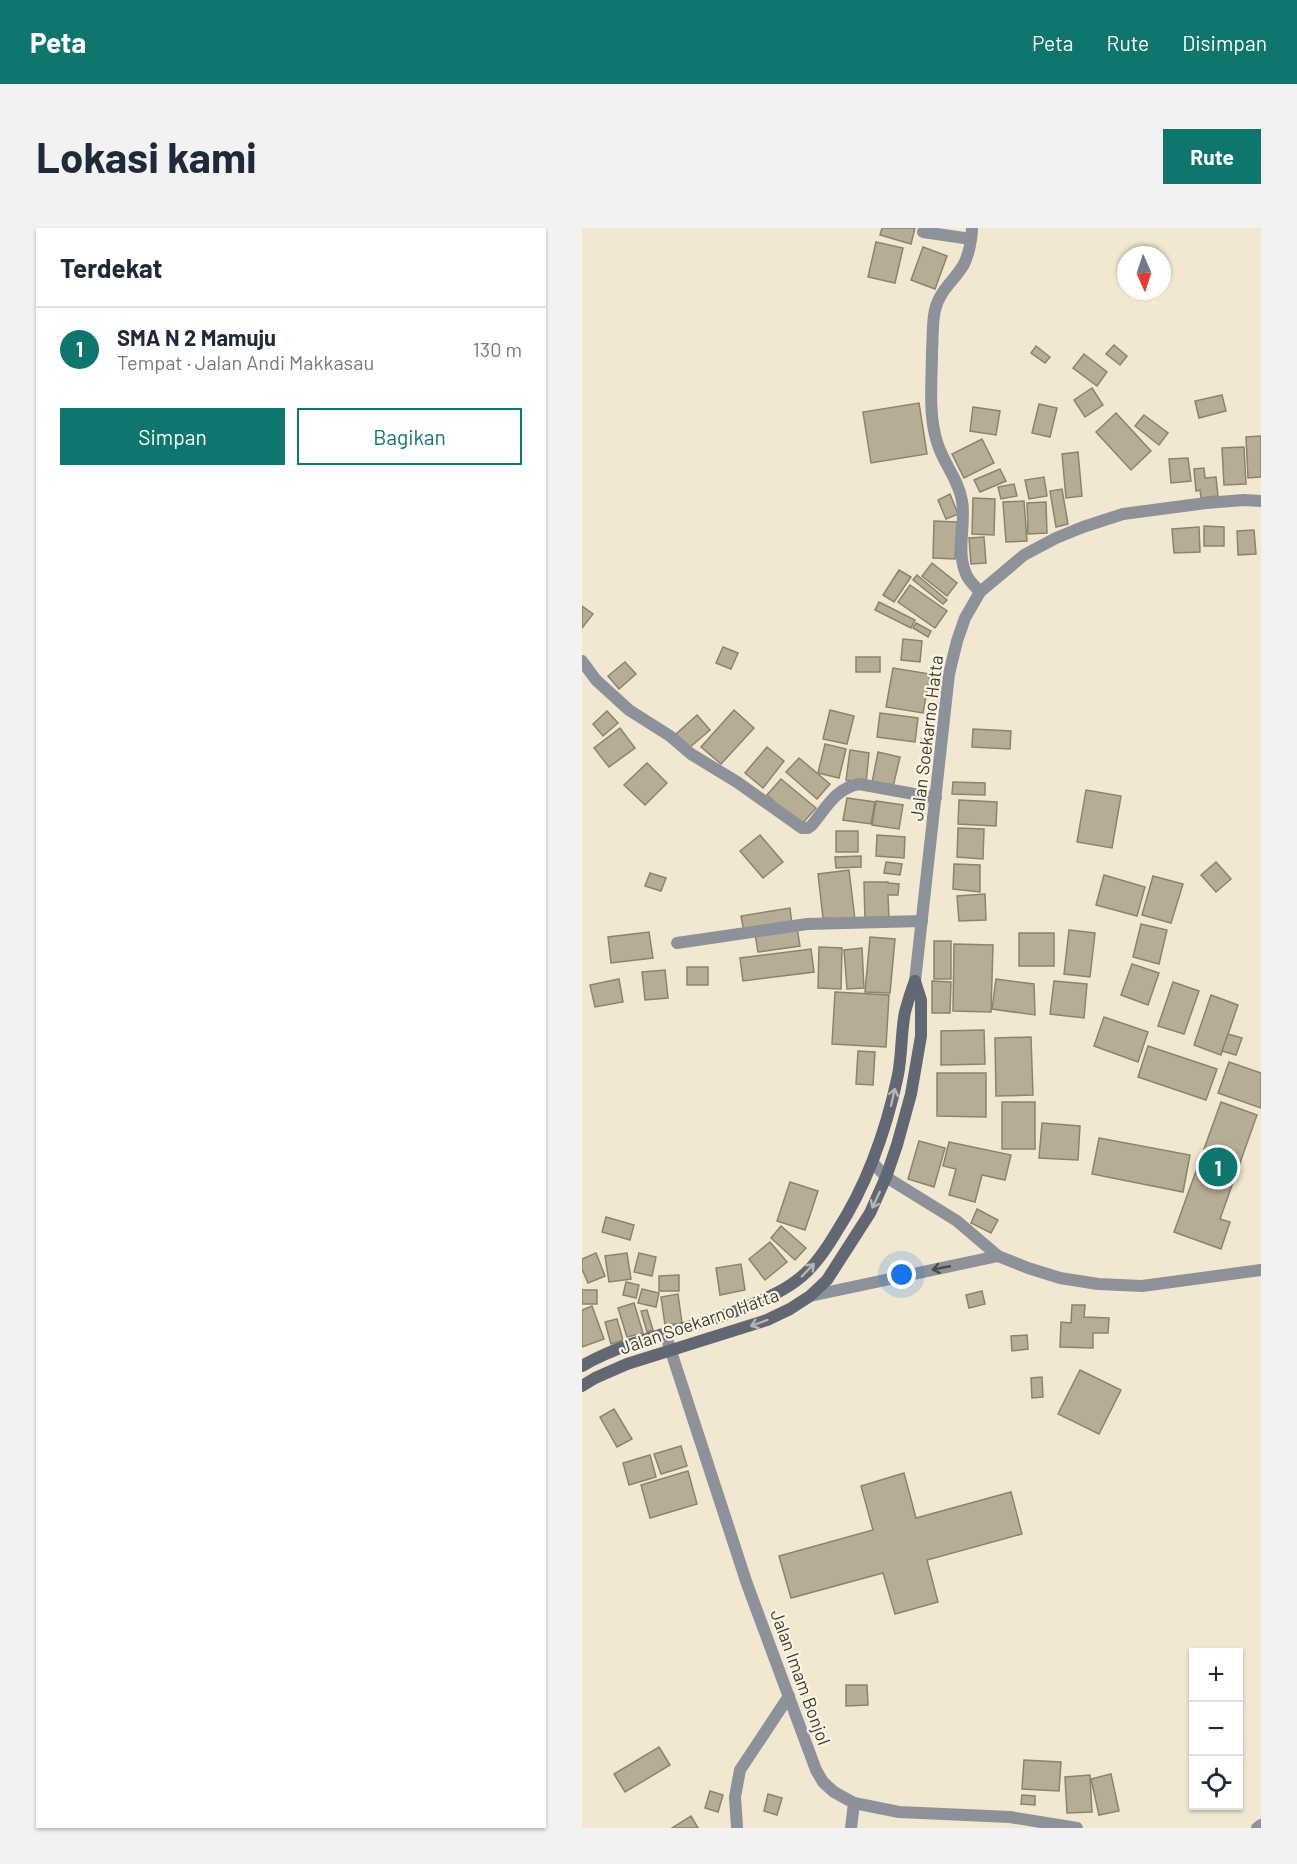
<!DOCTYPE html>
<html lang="id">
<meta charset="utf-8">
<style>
:root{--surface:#fff;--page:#f2f2f3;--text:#1f2937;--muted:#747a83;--line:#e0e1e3;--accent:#0f766e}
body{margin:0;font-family:Barlow,sans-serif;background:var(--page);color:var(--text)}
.controls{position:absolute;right:18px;bottom:18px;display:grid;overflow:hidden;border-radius:0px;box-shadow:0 2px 4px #0004}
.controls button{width:54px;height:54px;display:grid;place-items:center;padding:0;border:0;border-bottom:2px solid var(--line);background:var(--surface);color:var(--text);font:30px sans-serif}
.compass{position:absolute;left:535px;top:18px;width:54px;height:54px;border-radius:50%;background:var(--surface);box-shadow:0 2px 4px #0004;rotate:177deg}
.you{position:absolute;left:320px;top:1047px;width:21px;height:21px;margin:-15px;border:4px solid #fff;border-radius:50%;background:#1a73e8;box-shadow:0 0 0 9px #1a73e833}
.badge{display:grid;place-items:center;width:39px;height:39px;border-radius:50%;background:var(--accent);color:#fff;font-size:20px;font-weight:700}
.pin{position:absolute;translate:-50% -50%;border:3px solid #fff;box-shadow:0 2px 6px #0006}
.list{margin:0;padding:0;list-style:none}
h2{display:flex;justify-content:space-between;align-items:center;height:78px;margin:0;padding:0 24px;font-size:26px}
h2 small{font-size:20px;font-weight:400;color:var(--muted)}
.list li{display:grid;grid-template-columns:39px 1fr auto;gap:18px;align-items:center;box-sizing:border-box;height:84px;padding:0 24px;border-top:2px solid var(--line)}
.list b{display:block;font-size:22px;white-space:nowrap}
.list p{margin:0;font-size:20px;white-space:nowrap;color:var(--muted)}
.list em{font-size:20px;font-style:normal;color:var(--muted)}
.actions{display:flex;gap:12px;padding:18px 24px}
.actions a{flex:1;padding:14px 0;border:2px solid var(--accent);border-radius:0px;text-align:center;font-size:21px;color:var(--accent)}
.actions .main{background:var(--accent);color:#fff}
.icon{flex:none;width:33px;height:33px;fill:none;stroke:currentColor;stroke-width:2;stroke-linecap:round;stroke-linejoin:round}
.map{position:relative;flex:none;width:679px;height:1600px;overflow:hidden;border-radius:0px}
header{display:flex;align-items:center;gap:36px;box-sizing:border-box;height:84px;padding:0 30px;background:var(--accent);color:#fff}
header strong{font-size:28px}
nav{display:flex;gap:33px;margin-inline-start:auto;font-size:21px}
.intro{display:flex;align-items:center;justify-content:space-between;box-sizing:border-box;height:144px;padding:0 36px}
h1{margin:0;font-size:42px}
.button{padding:15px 27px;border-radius:0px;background:var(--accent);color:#fff;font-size:21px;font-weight:700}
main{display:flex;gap:36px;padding:0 36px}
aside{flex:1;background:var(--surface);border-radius:0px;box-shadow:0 2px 4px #0004}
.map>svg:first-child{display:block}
</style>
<header>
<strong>Peta</strong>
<nav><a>Peta</a><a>Rute</a><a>Disimpan</a></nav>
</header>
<div class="intro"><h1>Lokasi kami</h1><a class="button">Rute</a></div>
<main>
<aside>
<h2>Terdekat<small></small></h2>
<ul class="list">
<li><span class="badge">1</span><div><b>SMA N 2 Mamuju</b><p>Tempat · Jalan Andi Makkasau</p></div><em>130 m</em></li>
</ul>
<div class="actions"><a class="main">Simpan</a><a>Bagikan</a></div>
</aside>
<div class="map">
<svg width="679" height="1600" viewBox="0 0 679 1600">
<rect width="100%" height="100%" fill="#f2e8d1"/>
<g fill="#b7ad97" stroke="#8c836e" stroke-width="1.5">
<path d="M300,0H333L329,16L298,7Z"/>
<path d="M294,14L321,20L313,55L286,49Z"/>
<path d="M341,19L365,28L353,61L329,52Z"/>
<path d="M532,117L545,128L538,137L524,126Z"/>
<path d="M454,118L468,129L463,135L449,125Z"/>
<path d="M502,126L525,144L515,158L491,140Z"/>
<path d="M510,160L521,177L503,189L492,172Z"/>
<path d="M640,167L644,183L617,190L613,173Z"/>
<path d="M337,175L345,226L289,235L281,184Z"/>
<path d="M457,176L475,180L468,209L450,205Z"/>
<path d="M391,179L418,183L414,207L388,203Z"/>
<path d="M534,185L569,223L549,242L514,204Z"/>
<path d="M562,187L586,205L577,217L553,198Z"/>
<path d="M679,208V249L666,250L664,209Z"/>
<path d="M400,211L412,235L382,250L370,226Z"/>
<path d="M662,219L664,256L642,257L640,220Z"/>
<path d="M496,224L500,268L484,270L480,226Z"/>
<path d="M606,230L609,253L589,255L587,231Z"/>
<path d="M622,240L623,250L634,249L636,268L619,270L618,262L614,263L612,241Z"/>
<path d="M418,241L424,253L398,264L392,252Z"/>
<path d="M462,249L465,268L447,271L443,252Z"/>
<path d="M432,256L435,268L419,271L416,259Z"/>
<path d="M480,261L486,296L474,299L468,263Z"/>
<path d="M368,266L376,286L364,291L356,272Z"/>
<path d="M391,270L413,271L412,307L390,306Z"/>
<path d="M442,273L445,313L424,314L421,274Z"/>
<path d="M464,274L465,305L446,306L445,275Z"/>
<path d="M352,293L375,294L373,331L351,330Z"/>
<path d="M622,298L642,299V318H622Z"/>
<path d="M617,299L618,324L592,325L590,301Z"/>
<path d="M672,302L674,326L656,327L655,303Z"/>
<path d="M402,309L404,335L389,336L387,310Z"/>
<path d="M350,335L375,355L365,368L340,348Z"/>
<path d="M317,342L329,349L312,374L301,367Z"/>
<path d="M335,347L365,372L361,376L331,352Z"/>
<path d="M328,357L365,383L353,400L316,374Z"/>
<path d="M297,374L333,392L329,400L293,382Z"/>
<path d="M0,378L11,386L0,400Z"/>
<path d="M334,395L349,403L346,409L331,400Z"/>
<path d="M321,411L340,413L338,434L319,432Z"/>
<path d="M141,419L156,425L149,441L134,435Z"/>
<rect x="274" y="429" width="24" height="15"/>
<path d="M43,434L54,446L37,461L26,448Z"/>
<path d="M311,440L348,446L341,485L304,479Z"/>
<path d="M152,482L172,500L139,536L119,519Z"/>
<path d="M248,482L272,488L265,516L241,511Z"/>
<path d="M25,483L36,495L21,508L11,496Z"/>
<path d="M298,485L336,490L333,514L295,509Z"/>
<path d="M115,487L128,502L107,520L94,506Z"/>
<path d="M38,500L53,520L27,539L12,520Z"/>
<path d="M391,501L429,503L428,521L390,519Z"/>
<path d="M243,516L264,521L257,550L236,545Z"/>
<path d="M185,519L202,533L181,560L163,545Z"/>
<path d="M268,522L287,525L284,555L264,552Z"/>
<path d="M296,524L318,529L311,559L290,555Z"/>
<path d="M217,530L248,556L235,571L204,544Z"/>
<path d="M65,535L85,555L63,577L42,557Z"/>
<path d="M199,551L234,580L219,597L185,567Z"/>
<path d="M371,554L403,555V567L370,566Z"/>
<path d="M504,562L539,568L530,620L495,614Z"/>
<path d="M265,570L293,574L289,596L261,592Z"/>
<path d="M377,572L415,574L414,598L376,596Z"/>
<path d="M294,573L321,577L317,601L290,597Z"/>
<path d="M376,600L402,601L401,631L375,629Z"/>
<rect x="254" y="603" width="22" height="21"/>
<path d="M178,607L201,634L181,650L158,623Z"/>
<path d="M295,607L323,609L322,630L294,628Z"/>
<path d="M279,628V639L254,640L253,629Z"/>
<path d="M304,634L320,636L318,647L302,645Z"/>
<path d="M634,634L649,651L634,664L619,647Z"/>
<path d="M372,636L398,637V664L371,661Z"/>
<path d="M267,642L273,692L241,690L236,646Z"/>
<path d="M68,645L84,650L79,663L63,658Z"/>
<path d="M522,647L563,659L555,688L514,677Z"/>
<path d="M571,648L601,656L589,695L560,687Z"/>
<path d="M282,654H306V655L317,656L316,667H306L307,691L283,692Z"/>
<path d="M403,666L404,692L377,693L375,668Z"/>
<path d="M208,680L210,697L162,704L159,688Z"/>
<path d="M559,696L585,702L577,736L551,729Z"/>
<path d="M215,700L218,718L176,724L173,706Z"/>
<path d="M487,702L513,705L508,749L482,746Z"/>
<path d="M67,704L71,730L29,735L26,709Z"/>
<rect x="437" y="705" width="35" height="33"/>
<path d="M288,709L313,711L308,765L283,764Z"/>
<rect x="352" y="713" width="17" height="38"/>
<path d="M372,716L411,717L409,784L371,783Z"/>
<path d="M237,719L260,720L259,761L236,760Z"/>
<path d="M280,720L282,760L265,761L262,722Z"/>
<path d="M229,721L232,744L161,753L158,730Z"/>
<path d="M550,736L577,745L566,777L539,767Z"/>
<rect x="105" y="739" width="21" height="18"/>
<path d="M83,742L86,770L63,772L60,744Z"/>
<path d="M37,751L41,774L13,779L8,757Z"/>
<path d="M414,751L452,756L453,787L410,781Z"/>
<path d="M350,753L369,754L368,785H350Z"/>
<path d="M472,753L505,756L502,790L468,786Z"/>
<path d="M591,754L617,763L602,806L576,798Z"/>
<path d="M253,764L307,767L304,819L250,816Z"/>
<path d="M629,767L656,777L639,827L612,817Z"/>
<path d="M522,789L566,804L556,834L512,818Z"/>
<path d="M402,802L403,836L359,837V803Z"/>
<path d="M646,806L660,810L654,827L640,823Z"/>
<path d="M449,809L451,867L414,868L413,810Z"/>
<path d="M566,818L635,841L624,872L556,849Z"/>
<path d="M276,823L293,824L291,857L274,856Z"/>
<path d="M647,834L679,845V880L636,865Z"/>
<path d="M355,845H404V889L355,888Z"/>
<rect x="420" y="874" width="33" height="47"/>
<path d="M639,874L675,887L638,991L648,994L639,1021L592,1004Z"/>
<path d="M460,895L498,898L496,932L457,930Z"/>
<path d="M517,910L608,927L601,964L510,946Z"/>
<path d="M337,913L363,920L352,959L326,951Z"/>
<path d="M367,914L429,927L423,952L400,947L393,974L367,967L374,941L361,938Z"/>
<path d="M208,954L236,963L223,1002L195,993Z"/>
<path d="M395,981L416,992L409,1005L389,995Z"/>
<path d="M24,989L52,997L48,1012L20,1004Z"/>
<path d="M199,998L224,1020L213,1032L189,1010Z"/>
<path d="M188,1014L205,1034L183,1052L167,1031Z"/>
<path d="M14,1025L23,1048L6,1055L0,1041V1031Z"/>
<path d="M45,1025L49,1051L27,1054L23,1028Z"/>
<path d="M57,1025L74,1029L70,1048L52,1044Z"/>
<path d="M159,1036L163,1062L138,1067L134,1040Z"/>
<path d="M97,1047V1063H77V1048Z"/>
<path d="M44,1054L57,1057L54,1070L41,1067Z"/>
<path d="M60,1061L77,1065L74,1079L56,1075Z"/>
<rect x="0" y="1062" width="15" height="14"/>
<path d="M400,1063L403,1076L387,1080L384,1067Z"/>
<path d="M96,1066L100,1095L83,1097L79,1069Z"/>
<path d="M52,1075L61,1105L45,1109L36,1080Z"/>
<path d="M490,1077H503L502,1089L527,1090L526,1105H511V1120L478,1119L479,1094L489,1095Z"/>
<path d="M10,1078L22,1111L0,1119V1082Z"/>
<path d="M65,1082L71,1102L65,1104L59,1083Z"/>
<path d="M35,1091L41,1112L29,1116L23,1094Z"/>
<path d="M445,1107L446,1121L430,1123L429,1108Z"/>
<path d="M498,1142L539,1162L517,1206L476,1186Z"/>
<path d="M460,1149L461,1169L450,1170L449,1150Z"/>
<path d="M32,1181L50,1211L35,1219L18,1189Z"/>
<path d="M99,1218L105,1238L79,1246L72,1226Z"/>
<path d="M68,1227L74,1249L47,1257L41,1235Z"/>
<path d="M106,1243L115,1276L68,1290L59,1257Z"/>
<path d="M322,1245L334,1290L429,1264L440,1306L345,1332L356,1374L313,1386L301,1345L209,1370L197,1328L291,1302L279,1258Z"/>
<path d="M264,1457H285L286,1477L264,1478Z"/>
<path d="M77,1519L88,1537L43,1564L32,1546Z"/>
<path d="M442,1532L479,1534L477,1563L440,1561Z"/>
<path d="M529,1546L537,1583L517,1587L509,1551Z"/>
<path d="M508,1547L510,1584L485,1585L483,1549Z"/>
<path d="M128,1563L141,1567L136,1584L123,1580Z"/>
<path d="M186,1566L200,1570L195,1587L182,1583Z"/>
<path d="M440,1567L453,1568V1577L439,1576Z"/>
<path d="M109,1588L116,1600H90Z"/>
</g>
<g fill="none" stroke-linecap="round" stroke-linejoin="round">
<g stroke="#8d919a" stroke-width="12">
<path d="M390,0C390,10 387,26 382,36C373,52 357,63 353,82C350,95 351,109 350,123C350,152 346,186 355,214C361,235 377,252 380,273C384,297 374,323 384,346C386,352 393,358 398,364"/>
<path d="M341,4L389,11"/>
<path d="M0,433L14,452L47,482L88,508L109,526L155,554L220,600H226L230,597C244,580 254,560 277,556L354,570"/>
<path d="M95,715L225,696L340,693"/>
<path d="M83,1105L165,1356L234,1542L241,1554L252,1564L272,1575L317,1584L428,1589L495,1600"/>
<path d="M155,1599L153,1569L158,1542L207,1468"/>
<path d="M269,1600L272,1575"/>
<path d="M675,1600L679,1597"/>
</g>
<g stroke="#8d919a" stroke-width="12">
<path d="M333,753L367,446L375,413L383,390L398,364L442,327L474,310L501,299L541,286L624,275L662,272L679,273"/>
<path d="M291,935L304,949L375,993L416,1028L446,1040L478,1050L516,1056L560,1058L679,1042"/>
<path d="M228,1068L416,1028"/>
</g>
<g stroke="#626774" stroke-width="12">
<path d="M0,1138C54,1107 116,1101 171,1076C187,1069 205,1061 219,1049C234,1037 245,1020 255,1003C286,955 304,903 316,847C320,826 319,804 323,784C326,773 329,763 333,753"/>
<path d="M0,1158L13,1150L45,1136L185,1092L208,1081L228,1068L245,1052L288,985L304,949L315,917L329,866L339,808V772L333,753"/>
</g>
</g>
<defs><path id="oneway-shaft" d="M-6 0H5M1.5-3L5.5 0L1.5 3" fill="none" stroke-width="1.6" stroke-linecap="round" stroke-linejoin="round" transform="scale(1.5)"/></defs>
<g stroke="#b7b5b1">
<use href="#oneway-shaft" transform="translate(311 869) rotate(-77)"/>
<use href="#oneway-shaft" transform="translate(294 972) rotate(115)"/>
<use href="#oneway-shaft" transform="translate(226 1042) rotate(-46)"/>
<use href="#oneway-shaft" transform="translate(177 1095) rotate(160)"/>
</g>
<use stroke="#4d4b45" href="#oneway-shaft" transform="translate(359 1040) rotate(169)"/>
<g text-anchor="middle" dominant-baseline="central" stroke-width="4.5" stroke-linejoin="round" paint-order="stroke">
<g font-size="18" fill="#3d3930" stroke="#fdf5e3">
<text transform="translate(344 510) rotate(-83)">Jalan Soekarno Hatta</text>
<text transform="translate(117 1093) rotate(-19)">Jalan Soekarno Hatta</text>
<text transform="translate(219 1449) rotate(70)">Jalan Imam Bonjol</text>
</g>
</g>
</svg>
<div class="controls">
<button>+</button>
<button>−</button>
<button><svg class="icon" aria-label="locate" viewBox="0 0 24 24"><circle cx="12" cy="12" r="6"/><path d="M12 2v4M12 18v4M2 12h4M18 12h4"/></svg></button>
</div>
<svg class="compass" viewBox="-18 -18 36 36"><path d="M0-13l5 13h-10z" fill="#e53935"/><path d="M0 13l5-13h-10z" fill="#747a83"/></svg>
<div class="you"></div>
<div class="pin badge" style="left:636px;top:939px">1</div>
</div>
</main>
